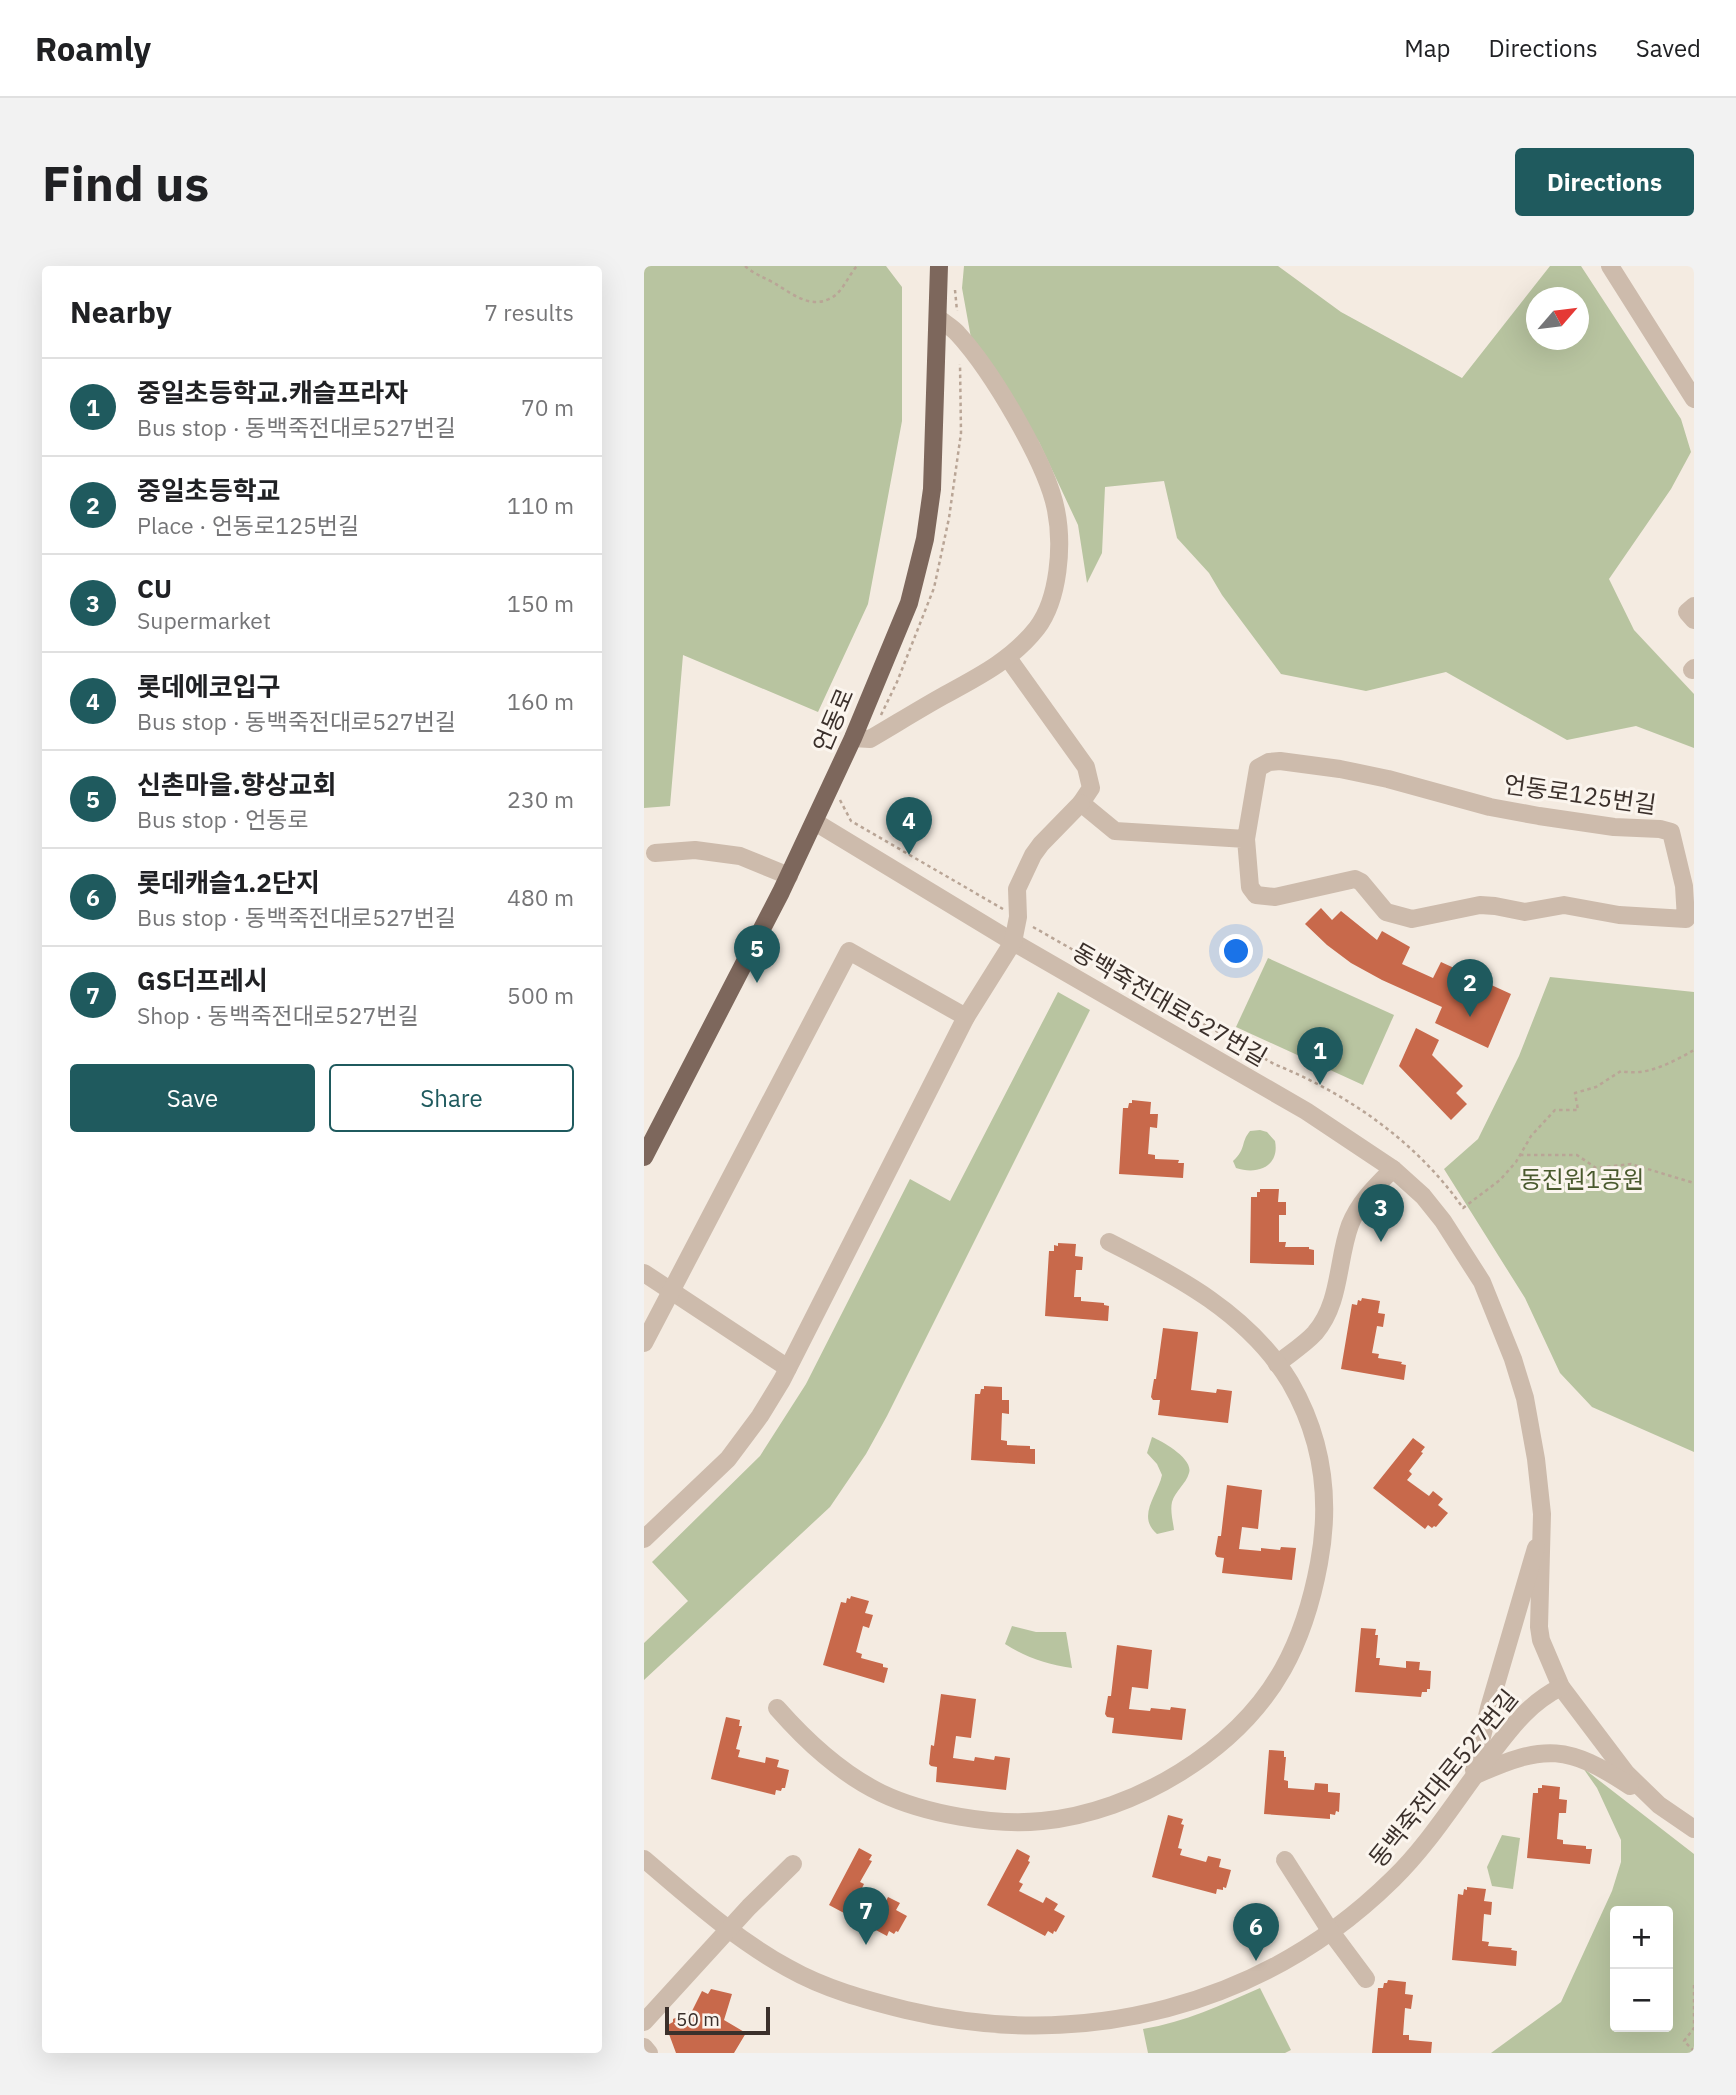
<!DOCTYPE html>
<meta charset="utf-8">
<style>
:root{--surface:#fff;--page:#f2f2f2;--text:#202124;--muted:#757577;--line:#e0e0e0;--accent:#1f5a5e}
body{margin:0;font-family:"IBM Plex Sans","Noto Sans KR",sans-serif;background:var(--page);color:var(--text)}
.controls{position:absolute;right:21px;bottom:21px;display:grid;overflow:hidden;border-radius:7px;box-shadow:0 7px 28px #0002}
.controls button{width:63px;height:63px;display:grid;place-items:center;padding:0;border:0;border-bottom:2px solid var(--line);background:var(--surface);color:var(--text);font:35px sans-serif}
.compass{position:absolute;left:882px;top:21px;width:63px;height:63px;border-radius:50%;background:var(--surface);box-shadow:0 7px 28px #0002;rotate:62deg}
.scale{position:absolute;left:21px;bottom:18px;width:105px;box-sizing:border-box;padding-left:7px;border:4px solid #3b302b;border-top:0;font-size:19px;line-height:24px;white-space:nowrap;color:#3b302b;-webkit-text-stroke:5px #fbf5ee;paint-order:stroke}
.you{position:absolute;left:593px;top:686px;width:24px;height:24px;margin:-18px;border:5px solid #fff;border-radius:50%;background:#1a73e8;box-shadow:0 0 0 10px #1a73e833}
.badge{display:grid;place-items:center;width:46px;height:46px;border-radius:50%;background:var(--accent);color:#fff;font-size:23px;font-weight:700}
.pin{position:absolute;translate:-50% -58px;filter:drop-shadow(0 2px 4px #0008)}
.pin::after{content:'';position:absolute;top:37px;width:24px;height:21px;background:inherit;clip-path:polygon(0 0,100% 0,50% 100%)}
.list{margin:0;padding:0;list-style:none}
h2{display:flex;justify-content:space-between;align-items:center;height:91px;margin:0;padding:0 28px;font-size:30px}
h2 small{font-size:23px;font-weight:400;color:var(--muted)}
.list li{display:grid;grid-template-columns:46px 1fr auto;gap:21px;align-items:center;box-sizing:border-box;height:98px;padding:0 28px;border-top:2px solid var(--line)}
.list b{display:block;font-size:26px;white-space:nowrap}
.list p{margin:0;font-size:23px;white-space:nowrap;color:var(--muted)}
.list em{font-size:23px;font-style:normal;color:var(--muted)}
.actions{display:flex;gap:14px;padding:21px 28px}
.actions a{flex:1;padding:16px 0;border:2px solid var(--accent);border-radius:7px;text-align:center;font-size:24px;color:var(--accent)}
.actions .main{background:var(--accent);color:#fff}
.map{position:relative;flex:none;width:1050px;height:1787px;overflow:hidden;border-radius:7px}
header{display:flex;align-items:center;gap:42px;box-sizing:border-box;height:98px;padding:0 35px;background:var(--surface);border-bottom:2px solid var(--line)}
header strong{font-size:33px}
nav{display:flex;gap:38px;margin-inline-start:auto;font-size:24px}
.intro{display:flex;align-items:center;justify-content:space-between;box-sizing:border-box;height:168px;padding:0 42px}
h1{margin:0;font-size:49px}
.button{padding:18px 32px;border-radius:7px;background:var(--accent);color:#fff;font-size:24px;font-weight:700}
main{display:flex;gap:42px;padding:0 42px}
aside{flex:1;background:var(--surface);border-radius:7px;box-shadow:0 7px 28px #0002}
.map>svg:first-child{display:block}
</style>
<header>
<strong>Roamly</strong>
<nav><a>Map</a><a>Directions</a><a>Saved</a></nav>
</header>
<div class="intro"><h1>Find us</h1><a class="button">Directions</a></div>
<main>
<aside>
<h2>Nearby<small>7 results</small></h2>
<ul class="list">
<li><span class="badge">1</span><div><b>중일초등학교.캐슬프라자</b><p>Bus stop · 동백죽전대로527번길</p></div><em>70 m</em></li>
<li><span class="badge">2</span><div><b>중일초등학교</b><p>Place · 언동로125번길</p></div><em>110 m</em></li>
<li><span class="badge">3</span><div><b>CU</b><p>Supermarket</p></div><em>150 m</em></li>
<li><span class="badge">4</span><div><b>롯데에코입구</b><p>Bus stop · 동백죽전대로527번길</p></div><em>160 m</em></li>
<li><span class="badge">5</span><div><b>신촌마을.향상교회</b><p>Bus stop · 언동로</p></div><em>230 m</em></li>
<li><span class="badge">6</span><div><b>롯데캐슬1.2단지</b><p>Bus stop · 동백죽전대로527번길</p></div><em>480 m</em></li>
<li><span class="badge">7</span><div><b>GS더프레시</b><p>Shop · 동백죽전대로527번길</p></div><em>500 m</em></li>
</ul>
<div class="actions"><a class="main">Save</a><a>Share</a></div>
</aside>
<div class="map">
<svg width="1050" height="1787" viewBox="0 0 1050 1787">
<rect width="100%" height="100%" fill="#f4ebe1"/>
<g fill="#b8c4a0" fill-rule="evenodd">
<path d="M0,0H242L258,21V155L224,338L174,446L39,389L26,540L0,542Z"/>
<path d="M320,0H634L697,46L818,112L906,0H937L1037,153L1047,186L1027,223L965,313L990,364L1050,428V482L992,460L923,474L802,406L722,425L637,408L578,329L565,307L533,272L520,215L461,221L458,287L443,317L434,259L395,176L329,83L318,22ZM892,32H934V74H892Z"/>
<path d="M624,692L750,749L719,819L592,761Z"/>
<path d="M906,711L1050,726V1186L948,1141L916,1107L881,1032L800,903L834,873L875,790Z"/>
<path d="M414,726L446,744L243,1150L222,1188L186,1241L0,1414V1377L44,1335L8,1296L116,1190L162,1118L266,913L306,935Z"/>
<path d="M616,864L623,866L631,875C636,901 613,909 592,902L589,895C603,882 596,877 606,865Z"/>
<path d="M508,1171C518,1175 550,1193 545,1207C542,1218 531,1225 528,1236C526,1245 529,1255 530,1264L513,1268C492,1250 514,1229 518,1209L513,1198L503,1187Z"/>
<path d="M368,1360L392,1366H422L428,1402C402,1398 383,1392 361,1378Z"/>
<path d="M939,1502L1050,1588V1787H847L917,1736L968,1625L977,1596V1574L953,1522ZM971,1645H1024V1761H971Z"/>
<path d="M858,1569L876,1572L869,1623L848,1620L843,1601Z"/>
<path d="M616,1722L647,1784L641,1787H504L499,1763C541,1756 578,1739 616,1722Z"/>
</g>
<g fill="#c8694b">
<path d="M677,642L688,654L697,645L733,674L738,665L766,681L758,698L789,712L797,696L867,728L844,782L791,757L798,741L738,714L707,697L683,679L661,658Z"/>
<path d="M772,762L795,774L788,789L819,820L812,827L823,838L807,854L755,800Z"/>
<path d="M488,834L507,836L506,848H514L513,862L506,861L504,888L511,889V893L535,894L534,897H540L539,912L475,908L479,842H484L485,837H488Z"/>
<path d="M616,923H635L634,936H642V949H635V976H642L641,981H665V983L670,984V999L606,997L607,931H613V926H616Z"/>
<path d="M414,977L432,978L431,990L439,991L438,1004H432L430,1031H437V1035L460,1037V1039L465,1040L464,1055L401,1050L405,985H410V979L414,980Z"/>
<path d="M718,1032L736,1035L734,1047L741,1048L739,1061L733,1060L728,1087L735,1088L734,1092L758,1096L757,1098L762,1099L760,1114L697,1103L708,1038L713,1039L714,1034L717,1035Z"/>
<path d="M519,1062L554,1066L547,1124L572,1127L573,1123L588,1125L584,1157L514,1149L516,1134H509L507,1131L510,1113H512Z"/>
<path d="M340,1120L358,1121V1134H365V1148L358,1147L357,1174L363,1175V1179L386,1180V1183H391V1198L327,1194L331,1128H336L337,1123H340Z"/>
<path d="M769,1172L781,1181L777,1186L779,1187L765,1205L768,1208L763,1214L785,1230L789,1225L799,1233L794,1239L804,1247L792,1261L790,1260L788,1262L784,1259L781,1263L729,1222Z"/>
<path d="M583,1219L618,1224L614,1263L598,1261L595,1283L617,1285V1282L636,1284L637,1281L652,1282L648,1314L578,1307L580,1292L573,1291L571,1288L574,1270H577Z"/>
<path d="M207,1330L225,1335L221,1347L229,1349L225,1362L219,1360L212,1386L218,1388L217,1392L239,1398V1401L244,1402L240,1417L179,1399L197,1336L202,1337L203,1332L206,1333Z"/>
<path d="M717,1362L732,1363L731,1369H734L732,1392H736L735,1399L762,1402V1395L776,1396L775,1404L787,1405L786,1423H783V1426H778L777,1431L711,1426Z"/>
<path d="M473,1379L508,1384L504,1423L488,1421L485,1443L506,1445L507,1442L526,1444L527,1441L542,1443L538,1474L468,1467L470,1452L463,1451L461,1448L464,1430H467Z"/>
<path d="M297,1428L332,1433L327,1472L312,1470L309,1492L330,1495L331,1491L350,1494L351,1490L366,1492L362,1524L292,1516L293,1501L287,1500L285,1498L287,1479L290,1480Z"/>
<path d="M82,1451L96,1454L95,1460H98L92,1483L96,1484L94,1491L121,1497L122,1491L135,1494L133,1501L145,1504L141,1522H138L137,1525L132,1524L131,1529L67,1513Z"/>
<path d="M625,1484L640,1485V1491H642L640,1514L644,1515V1522L670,1524L671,1517L684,1518V1526L696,1527L695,1546L692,1545L691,1549L686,1548V1553L620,1548Z"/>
<path d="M898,1519L916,1521L915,1533L923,1534L922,1547H915L913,1573L919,1574V1578L942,1580V1583H948L946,1598L883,1592L889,1527H894V1522H898Z"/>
<path d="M524,1549L539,1553L537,1558L540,1559L534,1582L538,1583L536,1589L562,1596L564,1590L577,1593L575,1601L587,1604L582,1622L579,1621V1624L573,1623L572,1628L508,1611Z"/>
<path d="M215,1582L228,1589L225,1594L228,1595L216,1616L220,1618L217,1624L241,1637L244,1631L256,1637L252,1644L263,1650L254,1666L252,1665L250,1668L245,1665L243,1670L185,1639Z"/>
<path d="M373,1583L386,1590L384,1595L386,1596L375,1616L379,1618L375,1625L399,1637L402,1631L414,1638L410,1644L421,1650L412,1666L410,1665L409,1668L404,1665L401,1670L343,1639Z"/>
<path d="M823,1621L842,1623L840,1635L848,1636L847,1649L840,1648L838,1675L845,1676L844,1680L868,1682L867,1684L873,1685L872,1700L808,1694L814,1628L819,1629L820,1623L823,1624Z"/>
<path d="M744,1714L762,1716L761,1728L769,1729L767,1743L761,1742L759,1769H765V1774L788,1776L787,1787H728L734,1722H739L740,1717H743Z"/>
<path d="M67,1723L88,1728L80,1754L102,1767L90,1787H32L22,1760L29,1756V1753L48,1745L58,1725L64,1728Z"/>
</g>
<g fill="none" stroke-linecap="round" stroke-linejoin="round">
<g stroke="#b9a596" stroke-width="2.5" stroke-dasharray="3.5 3.5" stroke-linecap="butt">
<path d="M101,0C110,8 119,11 130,17C146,26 165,43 185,33C199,27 203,11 213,0"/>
<path d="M311,24L313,45"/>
<path d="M237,449L253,416L290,322L305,252L317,167L316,98"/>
<path d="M196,534L207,555L359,643"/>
<path d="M389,661L630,798C704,828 773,876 819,942L856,914L872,896L887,870L911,844H934L931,827L952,821L977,805C1002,811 1029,796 1050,784"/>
<path d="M876,889H933L952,902L987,898L1050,917"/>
<path d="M1050,1719V1762L1040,1775L1050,1785"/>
</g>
<g stroke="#cdbbac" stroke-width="18">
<path d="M966,0L1050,133"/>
<path d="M1050,340L1043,346L1050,354"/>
<path d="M364,392L442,501L447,522L437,537L471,565L602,573L606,621L612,629L631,631L711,613L717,616L742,646L768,653L836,639L851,640L881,646L920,639L975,649L1042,653L1040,620L1027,566L1016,563L970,561L895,550L846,541L744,513L696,503L636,495L625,496L614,502L602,573"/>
<path d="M1048,404L1050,402"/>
<path d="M209,472L226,473C250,459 274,444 299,430C334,411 368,394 393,362C415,333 419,279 412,244C403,197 347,104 314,68C309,62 300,57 294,52"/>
<path d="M171,556L369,676L662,845L749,903L779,930L799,955L838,1016L869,1093L881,1132L892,1193L898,1248L895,1361L897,1374L917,1421L982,1507L1015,1539L1050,1563"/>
<path d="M11,587L51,584L96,590L145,610"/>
<path d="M0,1007L144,1102"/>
<path d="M0,1077L205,685L322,751"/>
<path d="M633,1098C645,1088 660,1079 671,1067C697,1037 693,994 706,959C715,936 732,920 749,903"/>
<path d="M0,1273L84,1193L116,1150L138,1114L322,751L369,676L374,651L373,623L389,589L397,578L437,537"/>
<path d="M133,1442C163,1476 196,1507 237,1527C281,1548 350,1560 398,1555C491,1546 593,1485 639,1403C658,1369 668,1335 675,1297C687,1233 679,1173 646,1116C605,1048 533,1010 465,976"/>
<path d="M830,1504L845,1442L892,1282"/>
<path d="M834,1508C901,1478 924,1479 986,1520"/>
<path d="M0,1593C46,1632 91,1673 144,1702C181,1723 222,1734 262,1744C439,1786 619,1741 749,1613C788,1575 816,1527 850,1484C870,1458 887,1436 917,1421"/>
<path d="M641,1594L687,1666L722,1713"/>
<path d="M0,1756L105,1641L149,1598"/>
<path d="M0,1781L5,1787"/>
</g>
<path stroke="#7d675c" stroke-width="18" d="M0,891L137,626L209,472L265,337L281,273L288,223L295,0"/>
</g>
<g text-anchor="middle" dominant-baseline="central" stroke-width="6" stroke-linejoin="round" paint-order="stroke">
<g font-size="24" fill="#3b302b" stroke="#fbf5ee">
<text transform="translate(189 454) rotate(-67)">언동로</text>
<text transform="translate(936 528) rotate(8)">언동로125번길</text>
<text transform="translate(526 738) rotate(30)">동백죽전대로527번길</text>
<text transform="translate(799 1512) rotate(-51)">동백죽전대로527번길</text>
</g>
<g font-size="24" fill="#4a5a2e" stroke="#fbf5ee">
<text x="938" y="913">동진원1공원</text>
</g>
</g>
</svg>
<div class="controls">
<button>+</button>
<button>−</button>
</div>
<svg class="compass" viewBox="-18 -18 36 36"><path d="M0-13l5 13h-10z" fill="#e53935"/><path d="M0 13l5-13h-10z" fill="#757577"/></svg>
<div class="scale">50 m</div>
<div class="you"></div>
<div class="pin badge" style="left:676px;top:819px">1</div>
<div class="pin badge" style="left:826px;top:751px">2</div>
<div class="pin badge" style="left:737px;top:976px">3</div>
<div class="pin badge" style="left:265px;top:589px">4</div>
<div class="pin badge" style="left:113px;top:717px">5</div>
<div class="pin badge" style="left:612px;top:1695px">6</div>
<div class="pin badge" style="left:222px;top:1679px">7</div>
</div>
</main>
